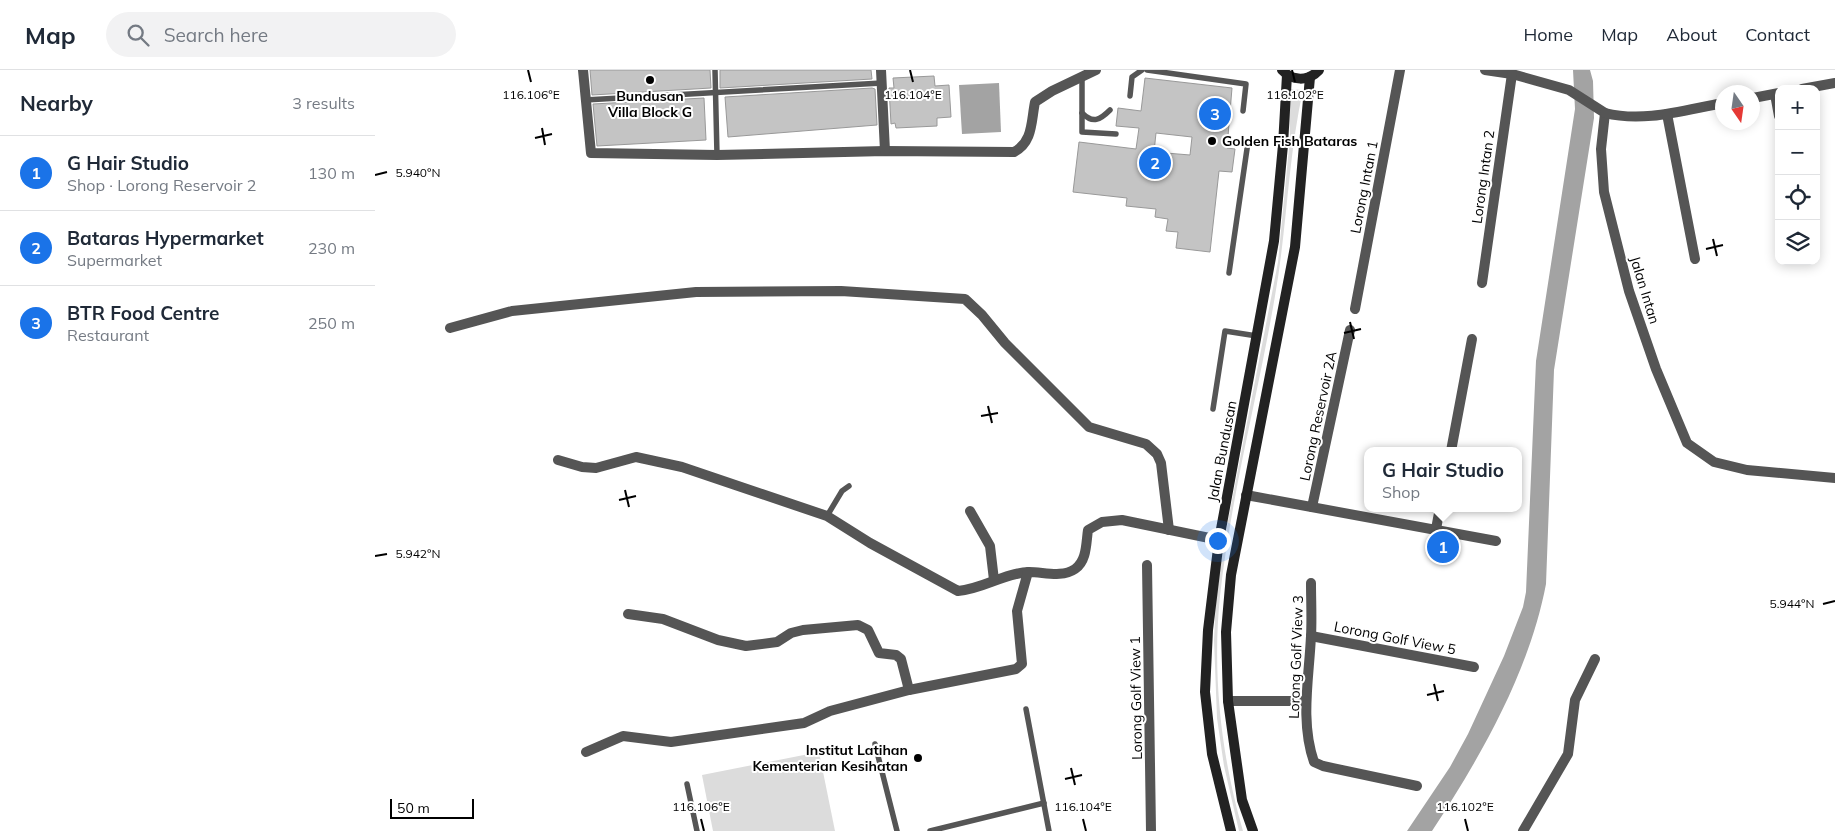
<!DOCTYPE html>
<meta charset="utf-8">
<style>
:root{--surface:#fff;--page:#f2f2f3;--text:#1f2937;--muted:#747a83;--line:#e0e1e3;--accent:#1a73e8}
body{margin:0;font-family:Mulish,sans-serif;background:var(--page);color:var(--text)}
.controls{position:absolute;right:15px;top:15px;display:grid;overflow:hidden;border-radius:10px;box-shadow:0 2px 12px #0003}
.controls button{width:45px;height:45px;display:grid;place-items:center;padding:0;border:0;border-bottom:1px solid var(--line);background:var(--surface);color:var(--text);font:25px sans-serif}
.compass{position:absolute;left:1340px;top:15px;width:45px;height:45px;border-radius:50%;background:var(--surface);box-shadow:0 2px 12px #0003;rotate:167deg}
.scale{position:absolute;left:15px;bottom:12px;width:84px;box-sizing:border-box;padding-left:5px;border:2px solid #000;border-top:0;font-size:14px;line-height:18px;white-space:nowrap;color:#000;-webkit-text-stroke:4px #fff;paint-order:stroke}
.you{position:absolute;left:842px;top:470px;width:18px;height:18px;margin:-12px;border:4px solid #fff;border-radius:50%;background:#1a73e8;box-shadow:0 0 0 8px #1a73e833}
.badge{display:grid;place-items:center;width:32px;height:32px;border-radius:50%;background:var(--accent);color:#fff;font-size:16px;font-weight:700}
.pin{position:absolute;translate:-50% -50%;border:2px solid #fff;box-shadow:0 1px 5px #0006}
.popup{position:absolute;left:989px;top:377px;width:158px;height:65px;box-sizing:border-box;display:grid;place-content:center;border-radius:10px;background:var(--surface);filter:drop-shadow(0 1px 4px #0005);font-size:16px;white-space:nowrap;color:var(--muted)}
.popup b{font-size:19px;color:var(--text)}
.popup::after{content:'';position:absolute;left:50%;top:100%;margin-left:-10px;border:10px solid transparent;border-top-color:var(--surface)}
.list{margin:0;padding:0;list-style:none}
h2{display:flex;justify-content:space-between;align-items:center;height:65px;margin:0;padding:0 20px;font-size:21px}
h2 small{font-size:16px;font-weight:400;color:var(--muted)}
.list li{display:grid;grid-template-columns:32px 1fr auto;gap:15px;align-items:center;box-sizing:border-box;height:75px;padding:0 20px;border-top:1px solid var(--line)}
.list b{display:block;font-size:19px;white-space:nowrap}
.list p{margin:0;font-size:16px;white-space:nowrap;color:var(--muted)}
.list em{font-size:16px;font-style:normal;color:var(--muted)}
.icon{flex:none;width:28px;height:28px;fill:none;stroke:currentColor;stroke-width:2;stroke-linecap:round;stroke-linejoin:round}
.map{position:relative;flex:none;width:1460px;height:761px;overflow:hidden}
header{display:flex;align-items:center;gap:30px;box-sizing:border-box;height:70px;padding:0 25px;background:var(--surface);border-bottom:1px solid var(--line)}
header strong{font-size:24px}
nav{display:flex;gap:28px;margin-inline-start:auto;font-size:18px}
.search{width:350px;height:45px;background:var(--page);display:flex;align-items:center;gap:12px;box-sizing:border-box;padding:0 18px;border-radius:28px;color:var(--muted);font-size:19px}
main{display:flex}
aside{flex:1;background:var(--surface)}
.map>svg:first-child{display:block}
</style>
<header>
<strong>Map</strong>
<div class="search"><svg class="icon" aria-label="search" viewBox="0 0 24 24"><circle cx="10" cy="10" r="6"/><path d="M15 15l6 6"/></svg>Search here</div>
<nav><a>Home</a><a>Map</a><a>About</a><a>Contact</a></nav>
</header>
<main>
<aside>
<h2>Nearby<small>3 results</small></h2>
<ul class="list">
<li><span class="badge">1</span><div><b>G Hair Studio</b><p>Shop · Lorong Reservoir 2</p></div><em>130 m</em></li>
<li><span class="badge">2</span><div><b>Bataras Hypermarket</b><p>Supermarket</p></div><em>230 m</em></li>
<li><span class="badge">3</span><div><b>BTR Food Centre</b><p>Restaurant</p></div><em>250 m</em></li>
</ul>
</aside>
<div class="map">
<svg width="1460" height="761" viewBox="0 0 1460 761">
<rect width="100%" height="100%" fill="#fff"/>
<g fill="#dcdcdc">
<path d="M913,19L928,20C913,88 912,158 900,226C883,326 856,425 845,526C837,604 846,686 868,761H864L849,696L842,648L839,570L841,527L848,477L903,192L915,67Z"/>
<path d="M444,682L460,761H338L327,705Z"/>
</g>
<g fill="#a3a3a3">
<path d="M1198,0H1215L1218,11L1219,48L1179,300L1171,514C1154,603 1106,686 1057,761H1032L1075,697L1093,664L1129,586L1148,537L1151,522L1161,291L1200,39Z"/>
<path d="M624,13L626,62L587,64L584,15Z"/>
</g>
<g fill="#c4c4c4" stroke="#999" fill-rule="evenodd">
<path d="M215,0H335L336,18L217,25Z"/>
<path d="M345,0H496L497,9L345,18Z"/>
<path d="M559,6L560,16L574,15L576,47L562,48V56L521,58L520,53L516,54L514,18H519L518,8Z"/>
<path d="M770,8L857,18L852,78L860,79L857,102L844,101L835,182L801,178L803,162L791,161L793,149L780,147L781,139L751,136L752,128L698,122L704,72L761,79L764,58L741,56L743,38L766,41ZM781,63L817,67L815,85L779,82Z"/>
<path d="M497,18L500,19L502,55L353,67L350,27Z"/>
<path d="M329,28L331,70L222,76L218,34Z"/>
</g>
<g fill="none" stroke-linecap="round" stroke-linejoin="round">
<g stroke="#555" stroke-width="5.5">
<path d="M340,0L342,85"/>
<path d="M772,0L871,14L868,41"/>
<path d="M707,7V62L741,64"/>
<path d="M755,26L757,7L767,0"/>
<path d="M210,30L507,13"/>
<path d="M707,43C718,54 725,50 735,40"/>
<path d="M854,203L873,72"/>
<path d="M838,339L850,261L882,266"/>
<path d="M452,446L467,421L474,416"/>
<path d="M651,639L674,761"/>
<path d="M500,674L522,761"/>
<path d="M312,714L322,761"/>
<path d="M555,761L669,733"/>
</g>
<g stroke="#555" stroke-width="10">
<path d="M208,0L216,83L342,85L510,81L639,82C658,72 656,52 660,32L677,21L721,0"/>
<path d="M506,0L510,81"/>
<path d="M1110,0L1137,4L1194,20L1230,43L1226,79L1229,122L1254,221L1281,299L1312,373L1339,392L1372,400L1460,408"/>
<path d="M1427,19L1460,13"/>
<path d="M1400,24L1404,46"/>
<path d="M1378,28L1404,23"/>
<path d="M1230,43C1269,53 1309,40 1348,33"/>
<path d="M1292,44L1320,189"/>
<path d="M1107,213L1137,4"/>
<path d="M980,239L1025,0"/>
<path d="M75,258L137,241L321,222L466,221L590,229L607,245L630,273L714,357L771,374L782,384L786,393L794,460"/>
<path d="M1076,381L1097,269"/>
<path d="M183,390L207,397L221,398L261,387L307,397L452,446L495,473L583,521C608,519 629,503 654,502C669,502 687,508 700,499C712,491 711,473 713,460L727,452L747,450L844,470"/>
<path d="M871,425L1121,471"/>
<path d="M937,437L975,260"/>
<path d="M595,441L615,476L619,510"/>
<path d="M1061,459L1065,438"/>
<path d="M772,495L776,761"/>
<path d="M936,513C936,530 937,549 936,566C934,609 925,651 939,692L948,696L1042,716"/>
<path d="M253,544L288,549L343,570L371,576L402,572L416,563L428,560L483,555L493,560L504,583L521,585L526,589L534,620"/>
<path d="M936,566L1099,597"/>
<path d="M853,631H931"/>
<path d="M211,682L248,666L296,672L429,653L455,641L534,620L641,599L647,594L642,541L653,502"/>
<path d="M1148,761L1193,684L1200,630L1220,589"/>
</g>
<g stroke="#222" stroke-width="10">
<path d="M907,0C917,11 933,12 944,0"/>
<path d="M856,761L837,684L830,622L833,560L844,470L899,171L908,75L912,5"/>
<path d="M878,761L867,730L853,631L851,562L856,505L920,177L935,7"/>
</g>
</g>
<path fill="none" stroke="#000" stroke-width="2" d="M153,0L156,12M535,0L538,12M917,0L920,12M167,58L170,75M160,68L177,64M0,105L12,102M1338,169L1342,186M1331,179L1348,175M975,252L979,269M969,263L986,259M613,336L617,353M606,346L623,343M250,420L254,437M244,430L261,426M0,486L12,484M1448,534L1460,531M1059,614L1063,631M1052,625L1069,621M696,698L700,715M690,709L707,705M326,749L329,761M708,749L711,761M1090,749L1093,761"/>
<g fill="#000" stroke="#fff" stroke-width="2">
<circle cx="275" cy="10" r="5"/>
<circle cx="837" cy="71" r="5"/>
<circle cx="543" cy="688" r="5"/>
</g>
<g text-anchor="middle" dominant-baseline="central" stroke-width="4" stroke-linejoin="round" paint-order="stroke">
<g font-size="14" font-weight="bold" fill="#000" stroke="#fff">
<text x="275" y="26">Bundusan<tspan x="275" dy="16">Villa Block G</tspan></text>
<text x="847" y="71" text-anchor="start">Golden Fish Bataras</text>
<text x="533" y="680" text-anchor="end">Institut Latihan<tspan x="533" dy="16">Kementerian Kesihatan</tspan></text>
</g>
<g font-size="14" fill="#000" stroke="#fff">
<text transform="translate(1108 107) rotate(-82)">Lorong Intan 2</text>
<text transform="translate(989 117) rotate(-79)">Lorong Intan 1</text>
<text transform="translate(1270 220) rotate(73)">Jalan Intan</text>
<text transform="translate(943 346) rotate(-78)">Lorong Reservoir 2A</text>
<text transform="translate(847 381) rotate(-79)">Jalan Bundusan</text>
<text transform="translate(1020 568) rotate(11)">Lorong Golf View 5</text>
<text transform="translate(921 587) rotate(-88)">Lorong Golf View 3</text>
<text transform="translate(761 628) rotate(-91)">Lorong Golf View 1</text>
</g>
</g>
<g font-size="12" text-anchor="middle" fill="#000" stroke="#fff" stroke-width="4" stroke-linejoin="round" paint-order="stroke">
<text x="156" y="29">116.106°E</text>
<text x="538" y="29">116.104°E</text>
<text x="920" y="29">116.102°E</text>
<text x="43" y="107">5.940°N</text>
<text x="43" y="488">5.942°N</text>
<text x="1417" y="538">5.944°N</text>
<text x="326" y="741">116.106°E</text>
<text x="708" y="741">116.104°E</text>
<text x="1090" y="741">116.102°E</text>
</g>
</svg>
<div class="controls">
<button>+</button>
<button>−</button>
<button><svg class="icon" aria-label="locate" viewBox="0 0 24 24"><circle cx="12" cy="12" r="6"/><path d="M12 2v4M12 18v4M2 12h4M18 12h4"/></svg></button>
<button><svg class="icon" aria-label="layers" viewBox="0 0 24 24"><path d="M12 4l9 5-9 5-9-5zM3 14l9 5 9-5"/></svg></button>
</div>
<svg class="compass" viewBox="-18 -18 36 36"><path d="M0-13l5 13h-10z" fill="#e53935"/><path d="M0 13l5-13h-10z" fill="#747a83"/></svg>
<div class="scale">50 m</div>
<div class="you"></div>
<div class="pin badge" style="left:1068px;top:477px">1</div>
<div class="popup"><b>G Hair Studio</b>Shop</div>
<div class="pin badge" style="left:780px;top:93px">2</div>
<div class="pin badge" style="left:840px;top:44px">3</div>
</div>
</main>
